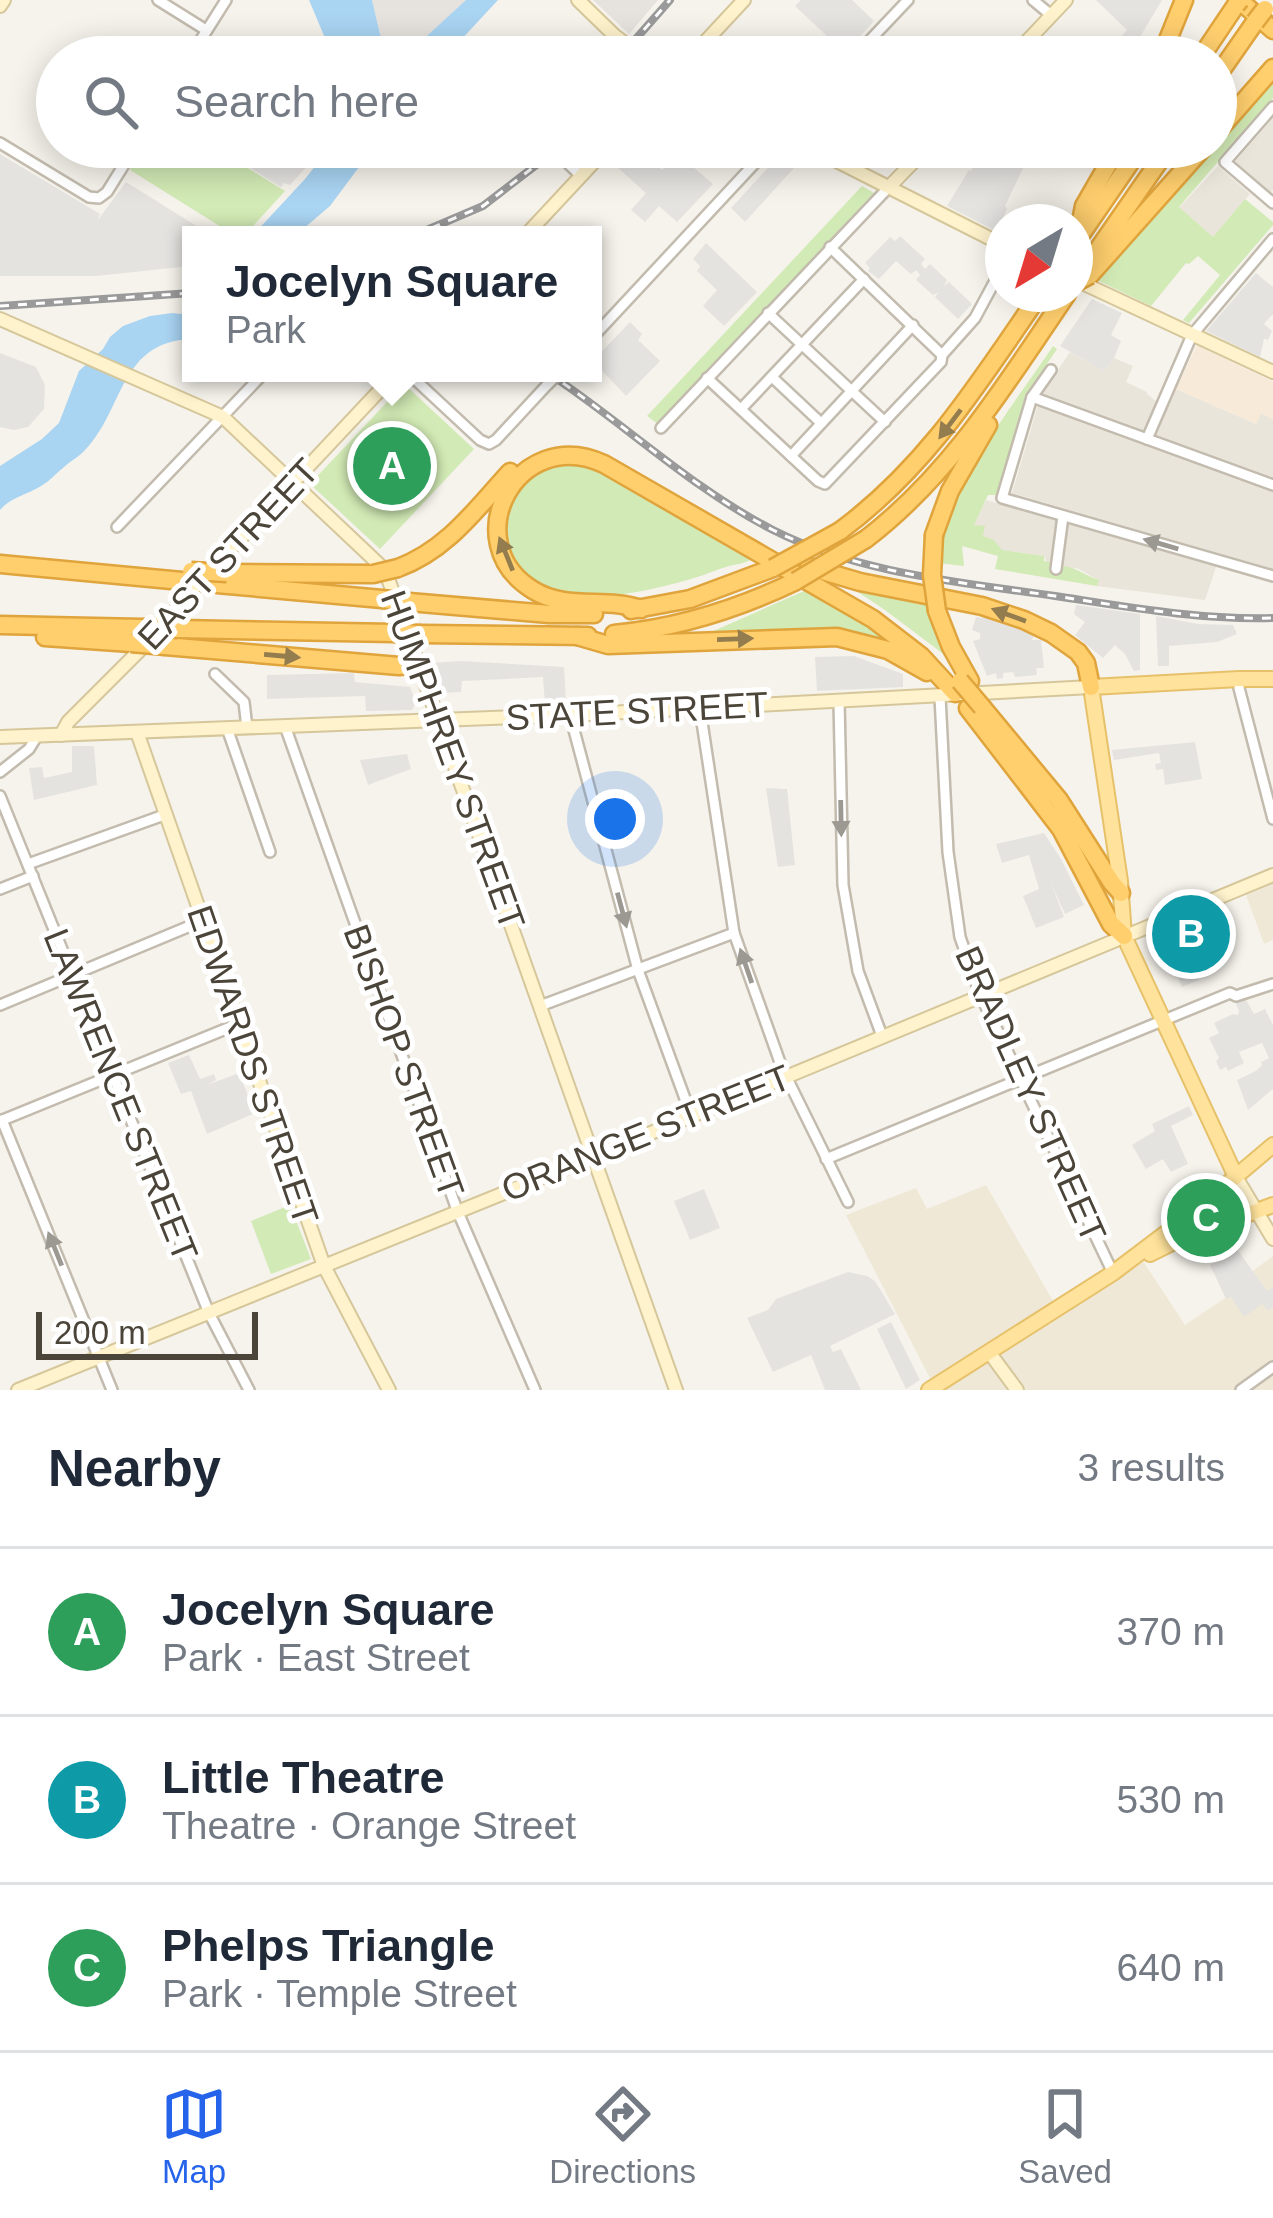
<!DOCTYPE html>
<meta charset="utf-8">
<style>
:root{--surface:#fff;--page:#f6f6f7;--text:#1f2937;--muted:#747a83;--line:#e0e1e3;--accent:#2563eb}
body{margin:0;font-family:Arial,sans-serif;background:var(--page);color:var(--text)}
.compass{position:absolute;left:985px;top:204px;width:108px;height:108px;border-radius:50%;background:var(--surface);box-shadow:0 6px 30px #0003;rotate:218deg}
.scale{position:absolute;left:36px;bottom:30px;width:222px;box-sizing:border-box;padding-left:12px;border:6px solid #4b4439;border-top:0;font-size:33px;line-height:42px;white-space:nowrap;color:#4b4439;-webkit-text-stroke:9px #fff;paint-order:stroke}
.you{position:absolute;left:615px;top:819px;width:42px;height:42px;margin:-30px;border:9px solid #fff;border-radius:50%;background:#1a73e8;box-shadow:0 0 0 18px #1a73e833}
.badge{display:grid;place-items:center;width:78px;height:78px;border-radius:50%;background:var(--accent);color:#fff;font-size:39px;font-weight:700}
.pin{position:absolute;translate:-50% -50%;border:6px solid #fff;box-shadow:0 3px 12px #0006}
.popup{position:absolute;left:182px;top:226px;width:420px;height:156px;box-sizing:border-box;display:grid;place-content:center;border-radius:0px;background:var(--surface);filter:drop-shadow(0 3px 9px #0005);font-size:39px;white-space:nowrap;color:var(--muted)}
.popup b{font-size:45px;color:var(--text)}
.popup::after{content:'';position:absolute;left:50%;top:100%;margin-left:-24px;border:24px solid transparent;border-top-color:var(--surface)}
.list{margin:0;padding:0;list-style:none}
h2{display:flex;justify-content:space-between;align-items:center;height:156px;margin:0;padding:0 48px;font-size:51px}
h2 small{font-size:39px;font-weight:400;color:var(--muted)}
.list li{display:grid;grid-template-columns:78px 1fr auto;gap:36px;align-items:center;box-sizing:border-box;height:168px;padding:0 48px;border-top:3px solid var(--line)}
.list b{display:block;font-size:45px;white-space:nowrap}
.list p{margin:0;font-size:39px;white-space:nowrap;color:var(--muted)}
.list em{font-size:39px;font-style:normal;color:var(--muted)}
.icon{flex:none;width:66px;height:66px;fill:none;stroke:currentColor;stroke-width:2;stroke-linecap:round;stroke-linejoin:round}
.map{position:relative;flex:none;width:1273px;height:1390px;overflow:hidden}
.search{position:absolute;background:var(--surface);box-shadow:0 6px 30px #0003;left:36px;right:36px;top:36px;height:132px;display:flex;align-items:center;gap:30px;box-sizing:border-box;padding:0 42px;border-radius:66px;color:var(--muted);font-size:45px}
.sheet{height:660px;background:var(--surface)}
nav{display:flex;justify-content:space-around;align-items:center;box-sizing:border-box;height:168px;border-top:3px solid var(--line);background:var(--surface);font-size:33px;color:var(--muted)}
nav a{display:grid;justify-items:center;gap:6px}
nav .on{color:var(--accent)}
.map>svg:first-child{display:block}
</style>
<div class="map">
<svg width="1273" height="1390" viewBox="0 0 1273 1390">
<rect width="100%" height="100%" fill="#f6f3ec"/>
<g fill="#eae5da">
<path d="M1273,118V190L1270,193L1235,162Z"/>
<path d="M1218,166L1250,194L1213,237L1179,208Z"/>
<path d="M1070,352L1104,371L1114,358L1133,366L1126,382L1147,392V394L1157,402L1144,432L1042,394Z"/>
<path d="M1176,389L1256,424L1261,413L1273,419V480L1154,436Z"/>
<path d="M1038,405L1273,491V569L1012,493Z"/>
<path d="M986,500L1216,567L1205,600L1097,586L1098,580L1077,568L1061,571L1049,568L1044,556L1001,550L982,536L973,526Z"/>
</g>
<path fill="#f7ead8" d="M1197,345L1273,382V419L1261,413L1256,424L1176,389Z"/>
<g fill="#e6e2dd">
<path d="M372,0H466L404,57H390L380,34Z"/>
<path d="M593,0H658L629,34Z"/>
</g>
<g fill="#efe8d6">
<path d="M1273,875V940L1264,944L1243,887Z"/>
<path d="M986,1185L1057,1308L1141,1258L1185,1325L1249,1282L1246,1276L1273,1256V1390H929L934,1386L846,1215L916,1188L927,1209Z"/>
</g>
<g fill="#d2eab5">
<path d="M1273,80V98L1179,207L1213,237L1245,199L1273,222V225L1189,323L1183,320L1220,275L1198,256L1189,264L1186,263L1151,306L1097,280Z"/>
<path d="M145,147H214L285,191L245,235H234L130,170Z"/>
<path d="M862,186L874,193L658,424L647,416Z"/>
<path d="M1053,346L1057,349L1028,392L996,495H988L974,525L985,526L983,536L994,540L1002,550L1044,556V561L1050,562L1049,568L1060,571L1064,566C1077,568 1086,576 1099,580L1097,586L995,569L998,556L962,546L964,566L938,563C939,554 939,543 941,535C956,477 1019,397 1053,346Z"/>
<path d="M404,384L474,449L380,549L310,484Z"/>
<path d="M560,462L589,464L755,558C745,563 739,564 729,566C717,569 706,575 694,578C661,588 609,600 575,596C521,590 492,552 512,500C516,491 519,483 526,477C535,469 549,466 560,462Z"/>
<path d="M847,585L928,597L950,659L885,610Z"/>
<path d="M811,588L868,622L903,649L709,633Z"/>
<path d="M290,1205L311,1259L271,1274L251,1221Z"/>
</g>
<g fill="#e5e3e0">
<path d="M801,0H852L874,21L845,53L795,6Z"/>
<path d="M1096,0H1162L1128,57H1119L1113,46L1127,30Z"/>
<path d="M217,147H284L310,163L290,185L284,183L281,187Z"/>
<path d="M634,147L662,170L678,154L713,184L677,222L659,206L645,222L631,210L646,193L617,167Z"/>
<path d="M964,147H1046L1032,162L1027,160L1005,206L1007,209L996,231L947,206L969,170L971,171L980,157Z"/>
<path d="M786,148L803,158L745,222L731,208Z"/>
<path d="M0,154L100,214L98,220L126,182L211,235H191V266L96,276H0Z"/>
<path d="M900,236L925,259L921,264L925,269L930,264L947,280L944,286L949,282L972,304L958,319L935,297L939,292L933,295L916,280L920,275L916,270L911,274L896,261L879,279L868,271L870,268L865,263L890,237L895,241Z"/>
<path d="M706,243L757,292L724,326L703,306L717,290L697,271L700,266L693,259Z"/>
<path d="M1256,273L1273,287V314L1264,324L1272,331L1268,340L1264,339L1260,357L1206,331Z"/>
<path d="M1092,299L1122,313L1111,335L1121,341L1114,358L1104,371L1060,346Z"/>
<path d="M630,322L642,334L638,340L660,361L626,396L593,361Z"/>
<path d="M0,353L36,367L45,385L44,409L28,427L14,430L0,427Z"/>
<path d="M1076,605L1140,614V670L1134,671L1125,654L1115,645L1103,658L1075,635L1085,622L1074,614Z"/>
<path d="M985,612L1035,632L1032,640H1041L1044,668H1036L1037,675L1015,677L1013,672L1003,673V678L997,679L996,673L987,676L973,641L980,639V633L972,630L976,617L983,618Z"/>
<path d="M1156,616L1198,624L1233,625L1237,634L1217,642L1169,646V666H1158Z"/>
<path d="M854,656L903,674V687L817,691L815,657Z"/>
<path d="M461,661L564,667L566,704L545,705L543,677L462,681L461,692L442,693L432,663Z"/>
<path d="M354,673L355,682L410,687L416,703L412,710L366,711L365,696L267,699V675Z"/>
<path d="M1195,742L1202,779L1165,785L1163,769L1156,770L1155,764L1161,763L1159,753L1114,760L1112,750Z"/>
<path d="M72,746H94L97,785L34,800L29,768L42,767L44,778L72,772Z"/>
<path d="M407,754L411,769L368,785L360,760Z"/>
<path d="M766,788L787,789L795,865L778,867Z"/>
<path d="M1044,833L1061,859L1084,905L1065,914L1051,883L1064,917L1036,928L1023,896L1039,889L1029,855L1002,863L996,844Z"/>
<path d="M1202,944L1212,966L1196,973L1199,980L1182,987L1171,960Z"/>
<path d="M1245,998L1254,1014L1265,1009L1273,1025V1089L1248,1110L1237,1080L1256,1071L1262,1065L1261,1062L1269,1058L1262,1043L1239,1052L1244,1063L1228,1071L1226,1067L1220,1070L1216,1061L1219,1058L1209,1038L1219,1033L1214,1023L1233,1014L1238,1015L1239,1011L1235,1002Z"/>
<path d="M189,1055L200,1079L214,1074L216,1080L207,1085L239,1073L255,1113L207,1134L191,1091L181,1094L168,1063Z"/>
<path d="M1189,1106L1193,1115L1171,1126L1188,1164L1171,1172L1163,1159L1146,1169L1132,1145L1155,1131L1152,1124Z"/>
<path d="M704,1189L720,1228L690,1240L674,1201Z"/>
<path d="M1224,1231L1267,1291L1273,1287V1307L1268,1311L1262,1304L1244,1317L1231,1297L1226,1299L1210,1265L1219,1261L1211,1235Z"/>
<path d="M848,1272L867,1276L875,1281L895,1314L830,1346L833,1352L841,1349L861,1390H825L811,1355L773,1372L747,1318L768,1310L776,1299Z"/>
<path d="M891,1322L920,1380L906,1389L877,1329Z"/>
</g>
<g fill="#a9d4f2">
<path d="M309,0H372L380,34L390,57H333Z"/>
<path d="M466,0H498L445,57H404Z"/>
<path d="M330,147H374L330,206L296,235H253L305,179Z"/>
<path d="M172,313L191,315V339C119,342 124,410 85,450C79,457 70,461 63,468C55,474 50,481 41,486C27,495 11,497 0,510V466L42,439L59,423L79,371L103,349L110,337L123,326L150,316Z"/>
</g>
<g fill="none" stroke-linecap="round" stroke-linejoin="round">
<g stroke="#c2bbae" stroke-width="14">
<g id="street">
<path d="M158,0L206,30"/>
<path d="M1033,0L1051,15"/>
<path d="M190,57L226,0"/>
<path d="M854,57L908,0"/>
<path d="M1273,107L1225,162L1273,203"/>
<path d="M0,143L89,197L99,198L107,192L135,147"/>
<path d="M553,149L581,176"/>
<path d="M830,247L942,355"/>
<path d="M768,313L885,422"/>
<path d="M593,337L770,147"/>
<path d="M1051,370L1032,397L1002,498L1273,576"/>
<path d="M408,373L480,440L489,444L496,440L547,385"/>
<path d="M772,377L821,423"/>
<path d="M707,378L818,481L825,484L941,362L942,355L975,318L1003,266"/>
<path d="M1032,397L1273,485"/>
<path d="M741,409L864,279"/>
<path d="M661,428L889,187"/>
<path d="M1147,439L1192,335L1273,239"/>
<path d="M791,456L913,325"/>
<path d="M117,527L264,373"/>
<path d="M1056,569L1063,516"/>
<path d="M215,674L244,702L247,728"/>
<path d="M1239,679V688L1273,819"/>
<path d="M940,697L948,852L960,937L980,994L1113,1273"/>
<path d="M839,701L843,885L858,971L882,1036"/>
<path d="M700,709L734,933L782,1068L848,1202"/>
<path d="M570,715L638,970L691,1115"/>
<path d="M285,726L457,1210L535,1390"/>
<path d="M227,728L270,852"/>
<path d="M0,772L29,749L37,736"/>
<path d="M0,796L209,1313L249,1390"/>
<path d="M28,864L164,815"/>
<path d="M0,889L33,876"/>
<path d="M0,1005L202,921"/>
<path d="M540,1006L734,933"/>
<path d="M2,1120L112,1390"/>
<path d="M0,1121L238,1024"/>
<path d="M826,1159L1230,993L1236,996L1273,984"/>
<path d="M1241,1390L1273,1367"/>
</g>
</g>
<g stroke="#d6c79b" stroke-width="16">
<g id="secondary">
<path d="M578,0L614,35L643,57"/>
<path d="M0,6L4,0"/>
<path d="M691,57L744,0"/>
<path d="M1012,57L1066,0"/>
<path d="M809,147L1003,245"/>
<path d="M889,187L928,147"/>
<path d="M526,235L608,147"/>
<path d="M1076,280L1273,372"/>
<path d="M0,319L223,417L385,570L676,1390"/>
<path d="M137,732L324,1266L389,1390"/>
<path d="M61,735L68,722L144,646L194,588L396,373"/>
<path d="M0,737L570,715L1091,687"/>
<path d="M1236,1177L1273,1239"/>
<path d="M989,1352L1017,1390"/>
<path d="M18,1390L593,1157L1273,875"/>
</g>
</g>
<g stroke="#e6c16a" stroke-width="18">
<g id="primary">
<path d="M1236,1177L1124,936L1120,881L1091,687L1239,679H1273"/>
<path d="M1150,1254L1178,1240L1273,1205"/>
<path d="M929,1390L1113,1273L1195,1211L1273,1145"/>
</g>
</g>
<g stroke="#e0a43c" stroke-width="21">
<g id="highway">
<path d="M1239,0L1273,30"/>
<path d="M1161,57L1184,0"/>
<path d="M1201,57L1236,5"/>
<path d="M1216,78L1255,22"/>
<path d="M1216,133L1273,68"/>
<path d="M1079,232L1084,206L1118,147"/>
<path d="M1075,243L1141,147"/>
<path d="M1090,261L1169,147"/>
<path d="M1090,275L1204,147"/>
<path d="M840,531C928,466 979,382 1040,294"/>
<path d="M934,535L950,491L988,425"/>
<path d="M866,539C952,473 1007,382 1067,294"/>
<path d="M0,564L182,581"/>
<path d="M809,567L860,582L982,606L1024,620L1051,633L1078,652L1086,663L1091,687"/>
<path d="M398,568C447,550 476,509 510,472"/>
<path d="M227,573L373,574"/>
<path d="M217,584L382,599"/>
<path d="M409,602L549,614H594"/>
<path d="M641,609C605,597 567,611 533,590C455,542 517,424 604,464L873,619L921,656L955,693"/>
<path d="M631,610L690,599L773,568"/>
<path d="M937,611L951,647L970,681"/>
<path d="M0,625L142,628"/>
<path d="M178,629L394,633"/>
<path d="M421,634L588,636"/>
<path d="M614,634C677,628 738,609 796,581"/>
<path d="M577,636L608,645L837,637L888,650L927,672"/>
<path d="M45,637L131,643"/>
<path d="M165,646L399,666L420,664"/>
<path d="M982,707L1059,800L1112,883L1121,893"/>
<path d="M968,708L1061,829L1111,924L1124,936"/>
</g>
</g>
<use href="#street" stroke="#fff" stroke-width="9"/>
<use href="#secondary" stroke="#fff3cd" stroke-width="12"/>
<use href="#primary" stroke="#ffe39c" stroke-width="14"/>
<use href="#highway" stroke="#ffcf6e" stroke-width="16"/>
<g stroke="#9a9a9a" stroke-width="8">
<g id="rail">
<path d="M620,57L670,0"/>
<path d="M415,235L483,206L548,156"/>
<path d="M0,306L191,293"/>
<path d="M548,373C624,423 691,488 773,530C860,574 960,582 1055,596C1128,607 1200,620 1273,618"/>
</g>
</g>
<use href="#rail" stroke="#fff" stroke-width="3" stroke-dasharray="9" stroke-linecap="butt"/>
<g stroke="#c2bbae" stroke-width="14" stroke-linecap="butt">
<path id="street-bridge" d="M547,385L559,373"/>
</g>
<g stroke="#e0a43c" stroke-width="21" stroke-linecap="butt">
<g id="highway-bridge">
<path d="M1236,5L1240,0"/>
<path d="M1255,22L1265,9"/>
<path d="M1075,283L1090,275"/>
<path d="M934,535L932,575L937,611"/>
<path d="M773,568L840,531"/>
<path d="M191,571L227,573"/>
<path d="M373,574L398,568"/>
<path d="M796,581L866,539"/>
<path d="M382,599L409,602"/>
<path d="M142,628L178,629"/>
<path d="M394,633L421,634"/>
<path d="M131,643L165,646"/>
<path d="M960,681L982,707"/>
</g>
</g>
<use href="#street-bridge" stroke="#fff" stroke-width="9"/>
<use href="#highway-bridge" stroke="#ffcf6e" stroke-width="16"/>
</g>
<defs><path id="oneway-solid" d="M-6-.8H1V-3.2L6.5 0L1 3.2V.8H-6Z" transform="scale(3)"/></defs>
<g fill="#937c4e">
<use href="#oneway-solid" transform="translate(950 424) rotate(127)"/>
<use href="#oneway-solid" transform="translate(506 554) rotate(-112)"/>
<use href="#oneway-solid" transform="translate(1009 615) rotate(-160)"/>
<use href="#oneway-solid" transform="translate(735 639) rotate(-2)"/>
<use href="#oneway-solid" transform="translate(282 656) rotate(5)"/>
</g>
<g fill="#9c9892">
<use href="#oneway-solid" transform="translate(1161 544) rotate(-164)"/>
<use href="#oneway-solid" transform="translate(841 818) rotate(89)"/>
<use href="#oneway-solid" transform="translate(622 910) rotate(75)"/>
<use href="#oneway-solid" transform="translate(746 966) rotate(-109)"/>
<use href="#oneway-solid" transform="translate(55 1249) rotate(-112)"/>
</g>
<g text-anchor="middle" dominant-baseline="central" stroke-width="10" stroke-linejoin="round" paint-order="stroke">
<g font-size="36" fill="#4b4439" stroke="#fff">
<text transform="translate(228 554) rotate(-47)">EAST STREET</text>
<text transform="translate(637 711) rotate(-3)">STATE STREET</text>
<text transform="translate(453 760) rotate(70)">HUMPHREY STREET</text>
<text transform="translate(404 1061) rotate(70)">BISHOP STREET</text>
<text transform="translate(253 1065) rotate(71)">EDWARDS STREET</text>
<text transform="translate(1031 1094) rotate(66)">BRADLEY STREET</text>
<text transform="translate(121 1095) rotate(68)">LAWRENCE STREET</text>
<text transform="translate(646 1133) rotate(-22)">ORANGE STREET</text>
</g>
</g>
</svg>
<svg class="compass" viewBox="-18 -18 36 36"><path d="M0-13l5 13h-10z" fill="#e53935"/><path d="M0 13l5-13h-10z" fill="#747a83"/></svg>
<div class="scale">200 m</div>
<div class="you"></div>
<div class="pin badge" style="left:392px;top:466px;background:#2e9e5b">A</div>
<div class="popup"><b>Jocelyn Square</b>Park</div>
<div class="pin badge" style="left:1191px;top:934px;background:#0f9aa8">B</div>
<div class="pin badge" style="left:1206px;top:1218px;background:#2e9e5b">C</div>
<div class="search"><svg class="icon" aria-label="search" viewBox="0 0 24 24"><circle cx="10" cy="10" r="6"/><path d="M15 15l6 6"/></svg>Search here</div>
</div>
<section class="sheet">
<h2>Nearby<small>3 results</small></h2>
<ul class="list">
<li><span class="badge" style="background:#2e9e5b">A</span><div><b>Jocelyn Square</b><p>Park · East Street</p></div><em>370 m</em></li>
<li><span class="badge" style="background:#0f9aa8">B</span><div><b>Little Theatre</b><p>Theatre · Orange Street</p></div><em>530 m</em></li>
<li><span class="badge" style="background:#2e9e5b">C</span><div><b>Phelps Triangle</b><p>Park · Temple Street</p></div><em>640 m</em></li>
</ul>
</section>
<nav>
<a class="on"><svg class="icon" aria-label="map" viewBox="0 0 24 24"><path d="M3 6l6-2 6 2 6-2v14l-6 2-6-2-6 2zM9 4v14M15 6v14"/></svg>Map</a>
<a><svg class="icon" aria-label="directions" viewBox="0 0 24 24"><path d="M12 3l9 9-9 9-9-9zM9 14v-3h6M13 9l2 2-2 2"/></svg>Directions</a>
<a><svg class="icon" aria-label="saved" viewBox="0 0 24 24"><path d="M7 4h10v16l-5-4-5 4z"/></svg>Saved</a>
</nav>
